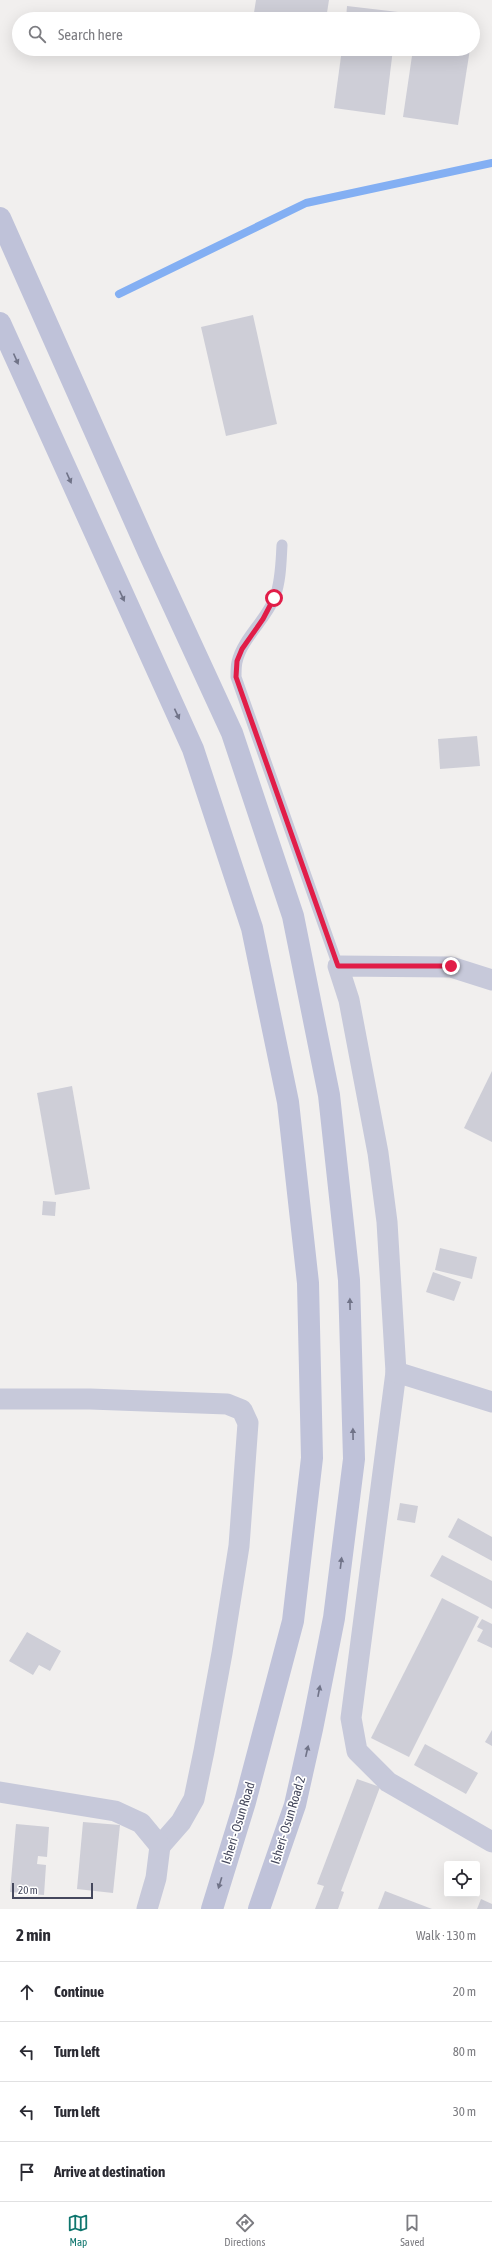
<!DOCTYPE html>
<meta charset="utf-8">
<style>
:root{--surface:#fff;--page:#f2f2f3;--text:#2b2b33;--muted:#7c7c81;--line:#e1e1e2;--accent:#0f766e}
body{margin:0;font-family:"Asap Condensed",sans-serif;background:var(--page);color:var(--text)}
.controls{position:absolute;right:12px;bottom:12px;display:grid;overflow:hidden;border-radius:4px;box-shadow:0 4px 16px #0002}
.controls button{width:36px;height:36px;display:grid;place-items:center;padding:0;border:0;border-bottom:1px solid var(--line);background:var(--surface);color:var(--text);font:20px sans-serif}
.scale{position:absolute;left:12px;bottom:10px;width:81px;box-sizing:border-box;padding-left:4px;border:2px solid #45485d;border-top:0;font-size:11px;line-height:14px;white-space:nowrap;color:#45485d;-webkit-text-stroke:3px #fff;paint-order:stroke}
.stop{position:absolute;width:12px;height:12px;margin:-9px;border:3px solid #e11d48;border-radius:50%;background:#fff}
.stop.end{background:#e11d48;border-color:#fff;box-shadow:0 1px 4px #0008}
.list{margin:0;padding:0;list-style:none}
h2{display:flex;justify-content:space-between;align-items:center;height:52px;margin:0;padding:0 16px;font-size:17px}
h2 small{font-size:13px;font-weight:400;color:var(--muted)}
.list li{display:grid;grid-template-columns:26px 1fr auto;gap:12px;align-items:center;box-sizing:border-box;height:60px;padding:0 16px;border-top:1px solid var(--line)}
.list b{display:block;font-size:15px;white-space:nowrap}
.list em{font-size:13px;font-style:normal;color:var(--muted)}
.icon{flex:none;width:22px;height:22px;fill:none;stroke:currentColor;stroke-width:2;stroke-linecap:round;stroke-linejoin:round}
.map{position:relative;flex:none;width:492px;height:1909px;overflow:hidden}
.search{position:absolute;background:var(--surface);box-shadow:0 4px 16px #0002;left:12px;right:12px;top:12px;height:44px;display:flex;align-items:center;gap:10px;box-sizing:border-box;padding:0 14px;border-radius:22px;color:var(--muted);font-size:15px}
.sheet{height:292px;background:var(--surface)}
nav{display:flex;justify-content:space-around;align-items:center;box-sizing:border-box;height:56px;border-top:1px solid var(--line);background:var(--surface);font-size:11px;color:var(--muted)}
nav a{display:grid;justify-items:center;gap:2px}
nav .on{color:var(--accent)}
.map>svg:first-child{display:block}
</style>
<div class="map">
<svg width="492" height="1909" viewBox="0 0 492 1909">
<rect width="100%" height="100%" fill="#f1efee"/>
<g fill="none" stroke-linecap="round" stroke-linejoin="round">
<path stroke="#83aff3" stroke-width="8" d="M119,294L306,203L492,163"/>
</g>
<g fill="#ceced7">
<path d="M256,0H329L326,19H253Z"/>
<path d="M347,6L398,12L397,19H346Z"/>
<path d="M342,49H393L385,115L334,108Z"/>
<path d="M413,49H470L458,125L403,117Z"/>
<path d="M253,315L277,424L226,436L201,327Z"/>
<path d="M477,736L480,766L440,769L438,739Z"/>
<path d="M492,1071V1142L464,1128Z"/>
<path d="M72,1086L90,1189L55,1195L37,1093Z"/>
<path d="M43,1201L56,1202L55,1216L42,1215Z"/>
<path d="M440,1248L477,1257L472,1279L435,1270Z"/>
<path d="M433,1272L461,1282L454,1301L426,1292Z"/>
<path d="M400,1503L418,1506L415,1523L397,1520Z"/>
<path d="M458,1518L492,1537V1561L448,1537Z"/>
<path d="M442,1555L492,1581V1609L430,1576Z"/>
<path d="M442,1598L479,1617L409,1757L371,1738Z"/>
<path d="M482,1619L492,1624V1648L477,1641L483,1630L477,1627Z"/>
<path d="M27,1632L61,1651L50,1671L39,1665L33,1675L9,1661Z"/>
<path d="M492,1730V1746L485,1742Z"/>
<path d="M425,1744L478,1773L466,1794L414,1765Z"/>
<path d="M357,1779L380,1787L341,1891L344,1892L338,1909H315L324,1886L317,1884Z"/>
<path d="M83,1822L120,1825L113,1893L77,1889Z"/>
<path d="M16,1824L49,1827L47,1857L38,1856L37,1864L46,1865L44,1895L10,1892Z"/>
<path d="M385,1891L432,1909H378Z"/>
<path d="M481,1899L492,1904V1909H477Z"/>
</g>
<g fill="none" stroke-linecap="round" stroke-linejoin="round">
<path stroke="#c7c9da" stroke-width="11" d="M282,545C281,562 281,580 275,597C266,620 242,639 237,662C236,666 236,672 236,677L338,966"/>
<g stroke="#c7c9da" stroke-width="21">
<path d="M492,980L451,967L338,966L349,1000L378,1153L387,1222L396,1372L351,1718L357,1751L388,1782L492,1842"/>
<path d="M396,1372L492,1402"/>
<path d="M0,1399H90L227,1404L242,1410L248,1423L239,1546L222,1653L204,1751L194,1799L181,1822L160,1846"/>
<path d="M0,1792L115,1811L141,1823L160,1846L156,1878L147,1909"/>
</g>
<g stroke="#bfc2d9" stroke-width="22">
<path d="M0,218L149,553L232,733L293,916L329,1095L349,1280L354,1459L334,1618L312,1729L295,1805L259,1909"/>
<path d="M0,323L193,749L252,928L288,1102L308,1283L312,1458L293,1621L245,1802L212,1909"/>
</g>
</g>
<defs><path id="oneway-solid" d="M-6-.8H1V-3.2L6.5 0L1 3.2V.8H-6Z"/></defs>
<g fill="#707388">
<use href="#oneway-solid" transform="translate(16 359) rotate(66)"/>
<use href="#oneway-solid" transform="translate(69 478) rotate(66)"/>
<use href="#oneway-solid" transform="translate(122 596) rotate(65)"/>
<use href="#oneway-solid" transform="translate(177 714) rotate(65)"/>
<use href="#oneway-solid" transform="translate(350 1304) rotate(-91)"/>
<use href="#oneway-solid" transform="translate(353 1434) rotate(-91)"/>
<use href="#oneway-solid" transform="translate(341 1563) rotate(-83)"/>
<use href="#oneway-solid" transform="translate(319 1691) rotate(-79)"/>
<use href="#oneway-solid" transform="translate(307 1751) rotate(-77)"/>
<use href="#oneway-solid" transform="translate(220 1883) rotate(107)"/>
</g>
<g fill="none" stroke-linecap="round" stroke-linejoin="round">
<path stroke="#e11d48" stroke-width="5" d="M274,598L263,619L242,649L237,661L236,677L338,966H451"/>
</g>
<g text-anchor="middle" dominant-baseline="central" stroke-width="3.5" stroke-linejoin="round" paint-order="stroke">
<g font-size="13" fill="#45485d" stroke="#fff">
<text transform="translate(288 1820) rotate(-73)">Isheri- Osun Road 2</text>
<text transform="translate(238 1823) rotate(-73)">Isheri - Osun Road</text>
</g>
</g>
</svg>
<div class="controls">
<button><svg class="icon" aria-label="locate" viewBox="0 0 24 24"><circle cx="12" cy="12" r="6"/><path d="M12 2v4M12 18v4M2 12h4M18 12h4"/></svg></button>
</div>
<div class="scale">20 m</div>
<div class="stop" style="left:274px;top:598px"></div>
<div class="stop end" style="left:451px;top:966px"></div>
<div class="search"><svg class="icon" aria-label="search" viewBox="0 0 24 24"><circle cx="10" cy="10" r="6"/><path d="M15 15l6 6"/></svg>Search here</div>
</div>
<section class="sheet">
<h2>2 min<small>Walk · 130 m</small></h2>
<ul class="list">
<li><svg class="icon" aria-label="ahead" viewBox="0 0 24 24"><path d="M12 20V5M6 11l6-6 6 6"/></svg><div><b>Continue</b></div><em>20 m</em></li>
<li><svg class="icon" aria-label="left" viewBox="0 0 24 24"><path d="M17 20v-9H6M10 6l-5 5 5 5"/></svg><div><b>Turn left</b></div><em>80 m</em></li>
<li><svg class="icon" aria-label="left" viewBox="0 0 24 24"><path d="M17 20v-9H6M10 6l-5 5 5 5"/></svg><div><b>Turn left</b></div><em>30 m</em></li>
<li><svg class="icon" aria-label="arrive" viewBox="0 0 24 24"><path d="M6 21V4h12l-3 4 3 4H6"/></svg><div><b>Arrive at destination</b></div></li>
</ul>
</section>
<nav>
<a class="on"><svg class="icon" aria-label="map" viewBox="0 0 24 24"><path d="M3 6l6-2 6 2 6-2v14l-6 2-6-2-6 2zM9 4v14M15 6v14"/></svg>Map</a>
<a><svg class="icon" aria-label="directions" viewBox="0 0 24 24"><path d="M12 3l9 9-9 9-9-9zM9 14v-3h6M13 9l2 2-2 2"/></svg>Directions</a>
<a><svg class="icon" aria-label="saved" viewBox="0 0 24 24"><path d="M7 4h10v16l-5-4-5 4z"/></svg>Saved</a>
</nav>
